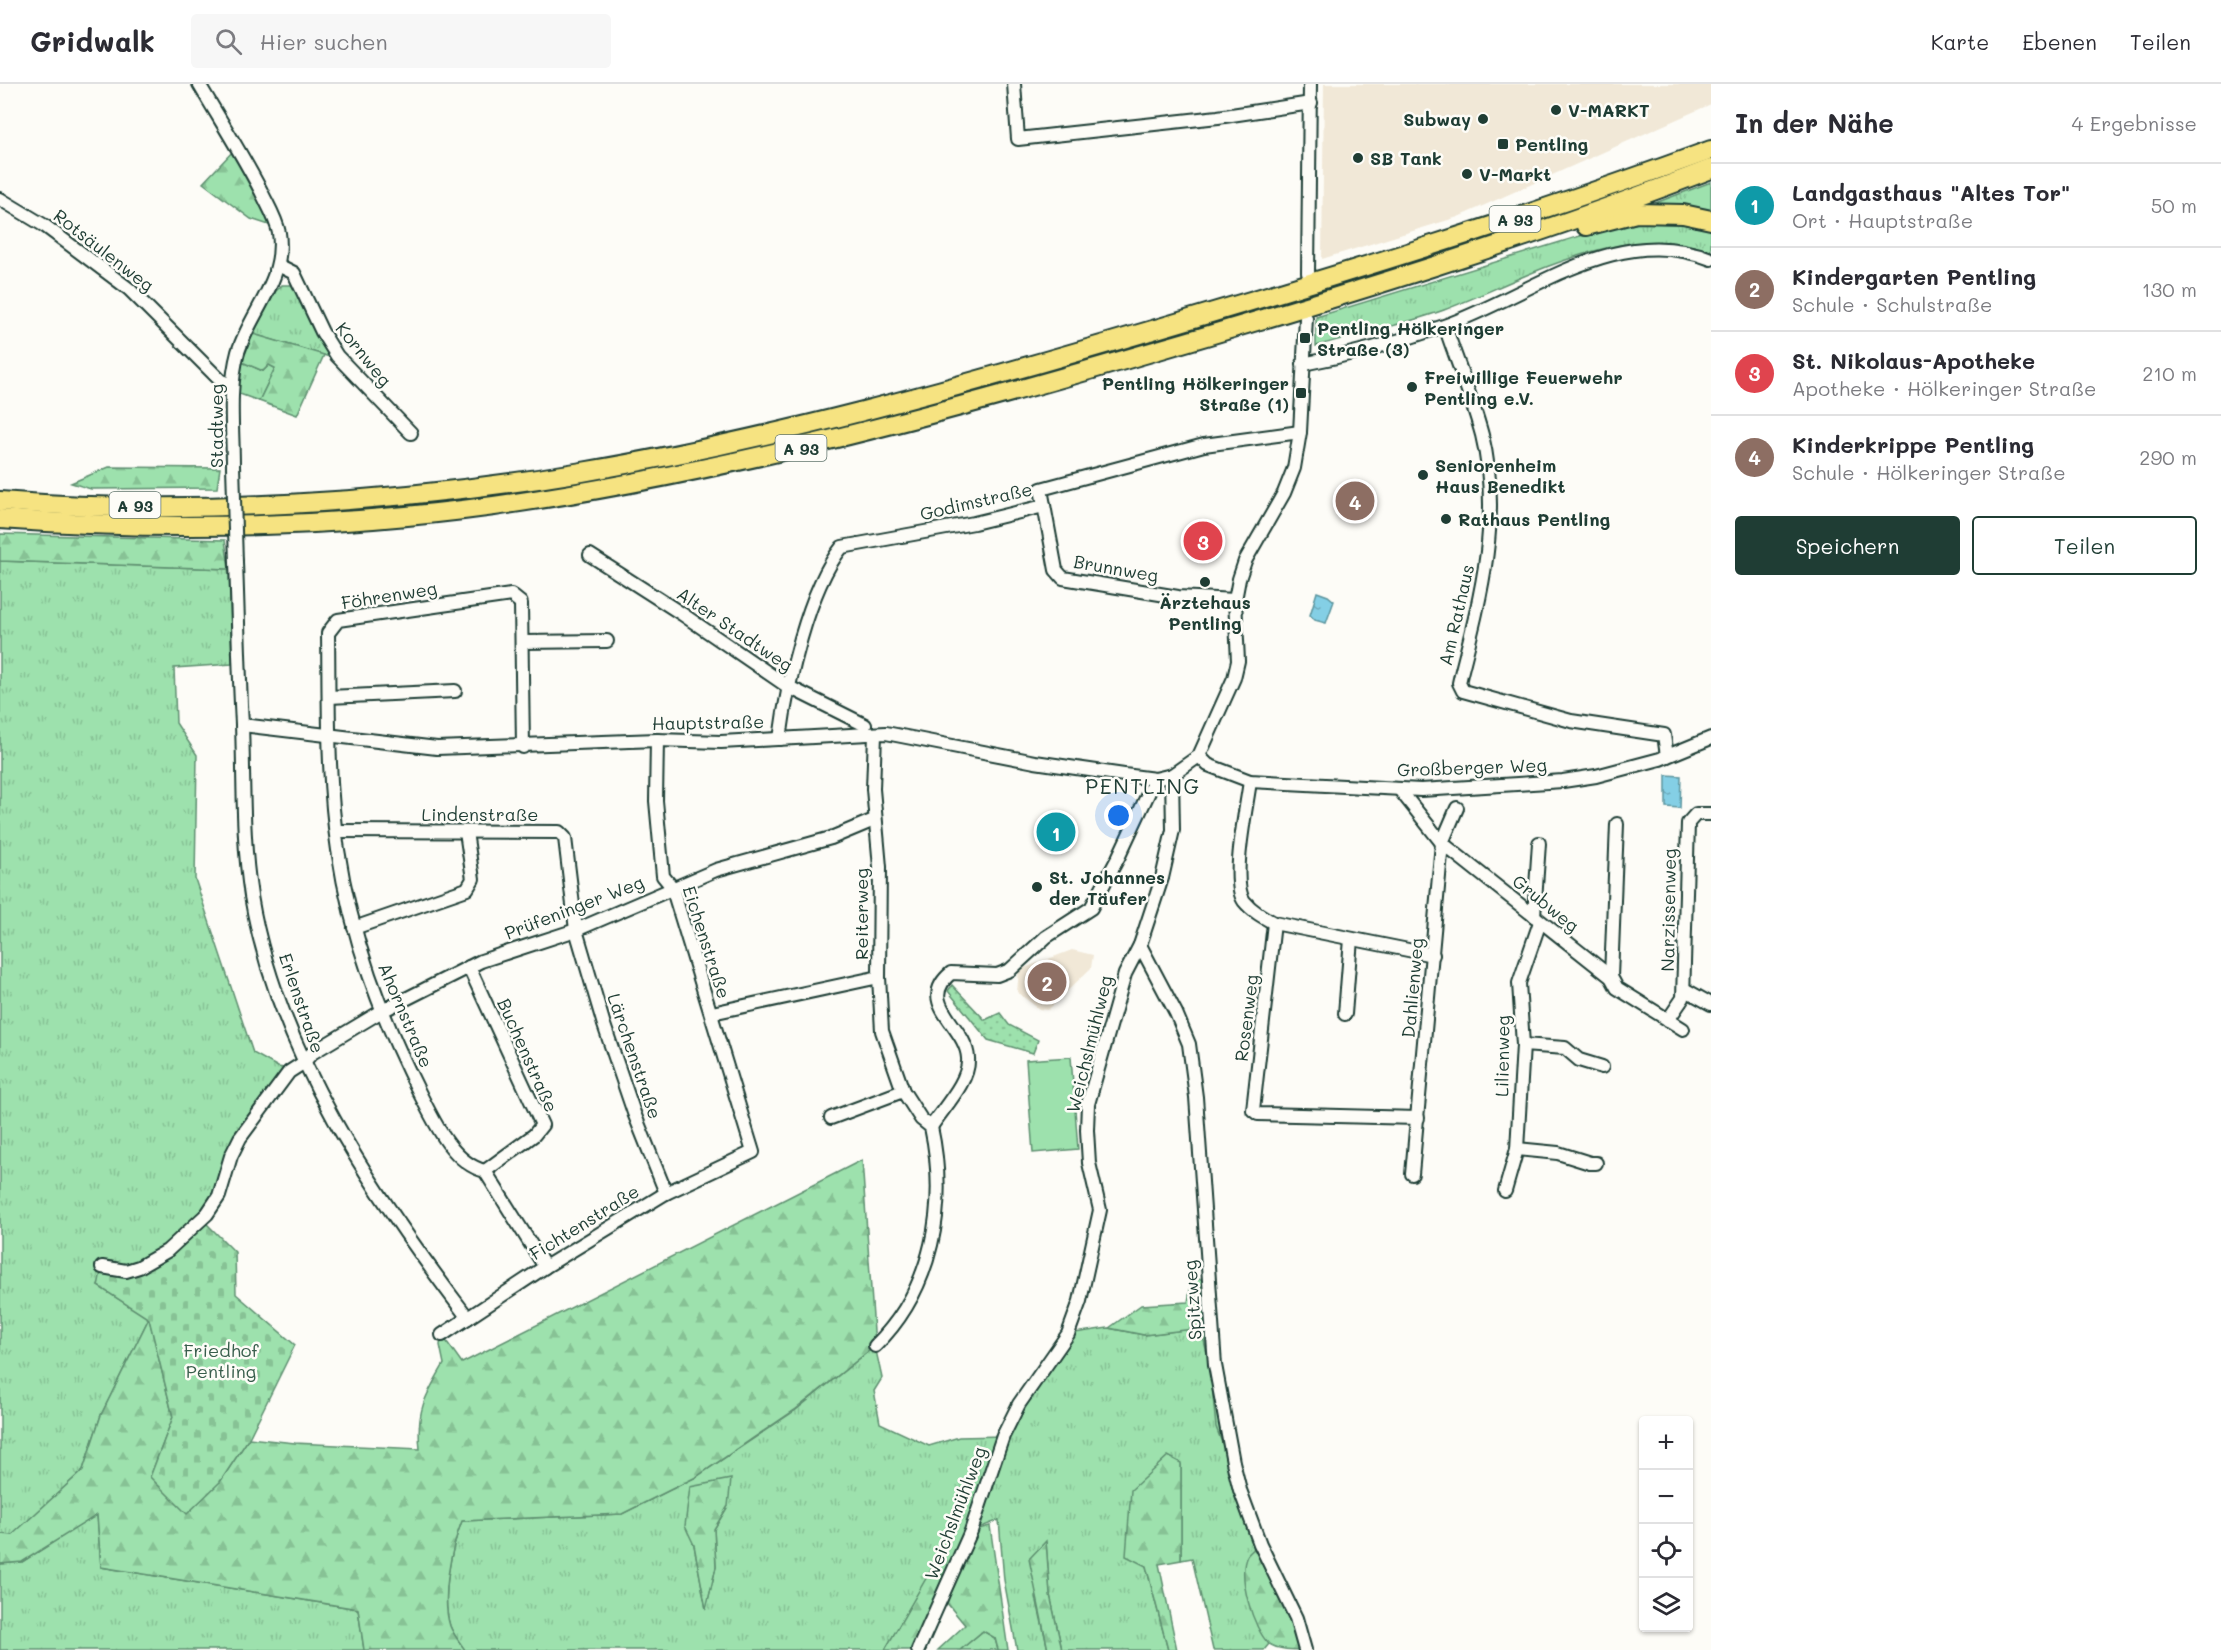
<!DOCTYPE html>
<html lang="de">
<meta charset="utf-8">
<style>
:root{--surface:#fff;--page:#f7f7f7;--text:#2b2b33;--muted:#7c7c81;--line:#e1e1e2;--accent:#1f3d34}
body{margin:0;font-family:Mali,sans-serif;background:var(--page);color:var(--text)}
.controls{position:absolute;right:18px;bottom:18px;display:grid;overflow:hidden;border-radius:6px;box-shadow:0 2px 4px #0004}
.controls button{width:54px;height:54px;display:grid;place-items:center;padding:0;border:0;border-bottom:2px solid var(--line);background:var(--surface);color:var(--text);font:30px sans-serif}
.you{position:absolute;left:1119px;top:732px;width:21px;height:21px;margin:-15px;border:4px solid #fff;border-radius:50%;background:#1a73e8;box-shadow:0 0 0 9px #1a73e833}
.badge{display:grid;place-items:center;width:39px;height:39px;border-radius:50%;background:var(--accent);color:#fff;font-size:20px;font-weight:700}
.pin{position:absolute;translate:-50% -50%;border:3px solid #fff;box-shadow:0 2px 6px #0006}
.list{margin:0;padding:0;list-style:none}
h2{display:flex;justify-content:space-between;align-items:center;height:78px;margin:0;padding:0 24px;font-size:26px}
h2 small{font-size:20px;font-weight:400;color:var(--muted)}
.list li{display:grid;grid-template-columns:39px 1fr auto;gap:18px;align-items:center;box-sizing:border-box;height:84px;padding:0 24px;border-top:2px solid var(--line)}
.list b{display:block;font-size:22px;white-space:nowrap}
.list p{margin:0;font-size:20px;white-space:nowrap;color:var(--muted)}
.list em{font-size:20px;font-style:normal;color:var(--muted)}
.actions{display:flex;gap:12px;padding:18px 24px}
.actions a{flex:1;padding:14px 0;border:2px solid var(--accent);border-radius:6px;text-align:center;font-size:21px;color:var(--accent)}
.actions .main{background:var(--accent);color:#fff}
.icon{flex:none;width:33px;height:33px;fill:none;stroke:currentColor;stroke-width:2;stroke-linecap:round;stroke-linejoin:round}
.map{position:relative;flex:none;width:1711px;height:1566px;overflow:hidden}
header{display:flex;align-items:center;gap:36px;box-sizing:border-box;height:84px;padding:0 30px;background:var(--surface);border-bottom:2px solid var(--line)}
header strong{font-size:28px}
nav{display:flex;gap:33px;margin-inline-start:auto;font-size:21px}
.search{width:420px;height:54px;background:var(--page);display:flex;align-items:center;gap:15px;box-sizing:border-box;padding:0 21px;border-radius:6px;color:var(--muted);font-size:22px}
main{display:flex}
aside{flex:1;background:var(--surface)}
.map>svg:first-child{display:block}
</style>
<header>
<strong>Gridwalk</strong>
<div class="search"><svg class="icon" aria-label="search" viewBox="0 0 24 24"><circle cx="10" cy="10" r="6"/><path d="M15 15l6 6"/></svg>Hier suchen</div>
<nav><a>Karte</a><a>Ebenen</a><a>Teilen</a></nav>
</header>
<main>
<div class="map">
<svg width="1711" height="1566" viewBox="0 0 1711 1566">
<defs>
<pattern id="grass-tufts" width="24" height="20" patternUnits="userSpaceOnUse" patternTransform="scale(1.5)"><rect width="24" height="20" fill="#9de1ad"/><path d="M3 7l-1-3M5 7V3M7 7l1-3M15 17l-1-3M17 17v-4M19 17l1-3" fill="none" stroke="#87c295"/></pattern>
<pattern id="forest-firs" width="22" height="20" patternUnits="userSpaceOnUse" patternTransform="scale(1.5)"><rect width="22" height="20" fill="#9de1ad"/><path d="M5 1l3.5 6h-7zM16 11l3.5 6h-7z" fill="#87c295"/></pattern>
<pattern id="cemetery-stones" width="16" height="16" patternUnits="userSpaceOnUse" patternTransform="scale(1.5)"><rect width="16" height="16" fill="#9de1ad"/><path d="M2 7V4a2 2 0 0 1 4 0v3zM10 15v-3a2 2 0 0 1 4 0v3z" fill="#87c295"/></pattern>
<pattern id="park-dots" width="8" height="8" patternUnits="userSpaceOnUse" patternTransform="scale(1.5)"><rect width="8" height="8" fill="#9de1ad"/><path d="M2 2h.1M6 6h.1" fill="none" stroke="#87c295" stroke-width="1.8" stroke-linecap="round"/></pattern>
<pattern id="water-ripples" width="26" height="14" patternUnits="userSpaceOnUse" patternTransform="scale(1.5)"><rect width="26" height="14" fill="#84cfe5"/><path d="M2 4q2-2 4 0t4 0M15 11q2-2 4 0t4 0" fill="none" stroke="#6ba9ba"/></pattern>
</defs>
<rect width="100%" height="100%" fill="#fdfcf7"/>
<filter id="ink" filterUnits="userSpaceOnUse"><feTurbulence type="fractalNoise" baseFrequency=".0167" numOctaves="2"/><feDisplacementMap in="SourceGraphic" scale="12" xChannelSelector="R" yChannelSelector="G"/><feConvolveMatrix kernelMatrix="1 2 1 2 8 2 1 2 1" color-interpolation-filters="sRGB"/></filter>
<g filter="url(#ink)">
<g fill="#f1e8d7">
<path d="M1324,0H1711V20L1458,133L1322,175Z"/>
<path d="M1072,866L1093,871L1091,884L1048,926L1039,925L1017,908L1019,886Z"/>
</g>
<g fill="url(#grass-tufts)" stroke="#5e8f70" stroke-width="1.5" fill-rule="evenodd">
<path d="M1711,98V129L1642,124Z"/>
<path d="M1644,138L1683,139L1711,145V168C1626,133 1523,196 1444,226C1403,241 1358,250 1316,262V233L1593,148Z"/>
<path d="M282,201H291L298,207L333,274L253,250L276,207Z"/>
<path d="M242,278L263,287L269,281L275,284L259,317L237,309Z"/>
<path d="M0,477L229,485L232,580L174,584L176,639L197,671L195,795L253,969L278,983L290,985L236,1061L205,1138L98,1202L149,1234L101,1331L83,1386L12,1452L0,1450Z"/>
<path d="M1108,1244L1144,1251L1201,1244L1260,1460L1257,1541L1269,1560L1264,1566H1213L1192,1474L1181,1476V1380L1146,1482L1168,1566H1062L1050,1511L1046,1458L1036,1513L1048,1566H1017L1004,1496L999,1436L971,1447L949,1495L932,1485L885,1566H465C460,1559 453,1550 450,1542C441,1513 451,1464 462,1437L622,1430L696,1393L796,1326L875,1262L882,1294L874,1307L880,1339L929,1362L959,1353L1003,1352L1068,1250ZM728,1422L714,1445L716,1483L706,1524L694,1461Z"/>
<path d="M97,1430L101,1483L358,1525L364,1566H0V1480L22,1478Z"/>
<path d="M983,1547L995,1554L998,1566H960Z"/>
</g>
<g fill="url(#forest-firs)" stroke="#5e8f70" stroke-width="1.5">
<path d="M234,66L272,142L251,135L203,99Z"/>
<path d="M253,250L324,271L297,331L259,317L275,284L269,281L263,287L242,278Z"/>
<path d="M109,383L220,384L217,404L91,405L71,399Z"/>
<path d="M0,450L225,456L229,485L0,477Z"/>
<path d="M862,1076L875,1262L796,1325L696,1393L622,1430L462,1437C451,1464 441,1514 450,1542C453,1550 460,1559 465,1566H364L358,1525L101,1483L97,1431L22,1478L0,1480V1450L12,1451L83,1386L101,1331L149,1234L173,1333L150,1393L220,1398L249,1354L295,1359L420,1365C416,1327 425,1312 444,1280L440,1261L442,1251L462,1279Z"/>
<path d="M1192,1195H1209L1215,1281L1240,1406L1216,1343L1210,1282L1201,1244L1144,1251L1109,1244L1141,1221L1188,1218Z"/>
<path d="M1168,1372L1181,1379V1476L1159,1480L1177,1566H1168L1146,1482L1126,1472L1131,1406Z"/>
<path d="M731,1395L728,1422L714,1445L716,1483L706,1525L694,1461L685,1442L690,1403Z"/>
<path d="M990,1442L1008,1566H998L995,1554L983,1547L960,1566H938L965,1541L947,1519L971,1447Z"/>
<path d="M1046,1457L1050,1511L1062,1566H1048L1029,1475Z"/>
<path d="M1260,1460L1305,1566C1293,1566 1278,1566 1269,1560C1253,1545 1237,1492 1247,1472C1249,1468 1257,1463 1260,1460Z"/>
<path d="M932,1484L949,1495L918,1566H885Z"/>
</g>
<path fill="url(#cemetery-stones)" stroke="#5e8f70" stroke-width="1.5" d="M205,1138L235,1168L236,1210L295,1261L249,1354L220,1398L187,1430L150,1393L173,1333L149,1235L98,1202L102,1183L129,1188Z"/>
<path fill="url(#park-dots)" stroke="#5e8f70" stroke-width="1.5" d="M952,901L985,936L1000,929L1009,941L1038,956L1033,969L988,956L948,907Z"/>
<path fill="#9de1ad" stroke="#5e8f70" stroke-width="1.5" d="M1071,973L1078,1065L1033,1069L1026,976Z"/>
<g fill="url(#water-ripples)" stroke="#5c959e" stroke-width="1.5">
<path d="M1317,508L1328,512L1334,517L1326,539L1315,536L1310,531Z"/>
<path d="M1666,691L1681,692L1680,724L1666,723Z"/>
</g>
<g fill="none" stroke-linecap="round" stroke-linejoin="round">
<g stroke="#1f3d34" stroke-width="16">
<g id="minor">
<path d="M199,0C220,36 242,70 261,107C267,120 276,134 279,149C286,195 251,227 238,268C228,305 233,344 233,382"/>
<path d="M1014,0L1018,55L1218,33L1311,19"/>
<path d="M0,115L45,142L129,205L221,297L232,301"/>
<path d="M278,181L294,189L322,248L337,272L411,349"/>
<path d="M1308,189L1310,0"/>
<path d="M1445,242C1457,278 1472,314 1482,351C1502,432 1481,512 1461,590L1459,599L1463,607L1571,637L1664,651L1667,672"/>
<path d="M1303,280C1351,271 1398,258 1444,242C1532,211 1616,137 1711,175"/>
<path d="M590,471L682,530L787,602L865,641"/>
<path d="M236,478C238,532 239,586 242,640C244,698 242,755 251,812C277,968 374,1111 468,1234"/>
<path d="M1235,516L1178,513L1063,494L1056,486L1041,405L1204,361L1300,348"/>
<path d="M522,558L607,557"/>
<path d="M329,613L455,607"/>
<path d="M242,641L437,664L657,656L721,658L886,649L1035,678L1124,691L1155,695L1172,691L1199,672L1234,594L1238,577L1235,516L1239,495L1245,477L1284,409L1294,384L1300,348L1306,234"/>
<path d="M780,655C787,601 808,505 842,463L974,439L1044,422"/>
<path d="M523,663L521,519L511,511L338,536L328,549C329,621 327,695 338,766C351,853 381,932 420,1010C434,1037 452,1079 485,1087L545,1183"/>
<path d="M1199,672L1208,681L1250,697L1421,706L1563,697L1596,692L1660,675L1711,654"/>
<path d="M1250,697C1247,722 1230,797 1244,817C1252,827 1263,833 1274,839L1433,871"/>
<path d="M1400,706L1442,759L1611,893L1617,904L1683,945"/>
<path d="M336,747L559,748L565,754L576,846L604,941L634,1029L666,1109"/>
<path d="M1534,832L1539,759"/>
<path d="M1274,839L1253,1026L1258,1030L1418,1034"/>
<path d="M354,844L467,805L473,795L466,748"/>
<path d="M1140,861L1176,929L1189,960L1196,1013L1215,1281L1233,1378L1240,1406L1260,1460L1296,1534L1305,1566"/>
<path d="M469,883L542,1041L534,1051L485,1087"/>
<path d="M1611,893L1617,740"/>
<path d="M1684,905L1711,920"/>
<path d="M712,929L879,893"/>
<path d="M1345,930L1351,855"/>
<path d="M1668,936L1683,914L1688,739L1696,730H1711"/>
<path d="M1523,961L1565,964L1579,976L1602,983"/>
<path d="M831,1034L903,1007"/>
<path d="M931,1043C943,1024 970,997 968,974C966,941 915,919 951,889L997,891L1010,886L1046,853L1091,824L1118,774L1155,695"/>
<path d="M1517,1065L1558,1069L1590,1079H1596"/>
<path d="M1412,1090L1442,759L1457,724"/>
<path d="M1505,1107L1517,1065L1523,961L1519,899L1540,838"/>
<path d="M102,1183L126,1187L139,1183L167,1167L207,1130L219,1112L231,1072L240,1054L289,988L303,979L312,969L382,927L481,877L576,846L716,786L831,754L874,736"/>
<path d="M442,1251L545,1183L666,1109L753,1068L672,803L663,792L656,717L657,656"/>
<path d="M875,1262C933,1205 948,1121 931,1043L921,1035L903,1007L882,947L879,893L880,783L873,705L875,651"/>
<path d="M918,1566L971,1447L1003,1352L1019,1320L1068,1250L1080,1217L1100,1126L1089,1079L1087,1046L1088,1020L1125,890L1140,861L1162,794L1173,746L1172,691"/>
</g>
</g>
<g stroke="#1f3d34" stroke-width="22">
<g id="highway">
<path d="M1586,142L1636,129L1683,130L1711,136"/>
<path d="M0,417C187,432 396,419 582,388C771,356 955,304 1139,250C1331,194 1523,135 1711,66"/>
<path d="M0,435C163,447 332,444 494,422C717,390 933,332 1148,269C1338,214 1527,156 1711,85"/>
</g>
</g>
<use href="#minor" stroke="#fdfcf7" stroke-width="12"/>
<use href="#highway" stroke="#f6e381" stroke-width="18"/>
<g stroke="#1f3d34" stroke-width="16" stroke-linecap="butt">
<path id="minor-bridge" d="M233,382L236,478"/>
</g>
<use href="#minor-bridge" stroke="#fdfcf7" stroke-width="12"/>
</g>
</g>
<g fill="#1f3d34" stroke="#fdfcf7" stroke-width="2">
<circle cx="1556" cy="26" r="6"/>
<circle cx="1483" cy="35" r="6"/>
<rect x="1497" y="54" width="12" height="12" rx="3"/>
<circle cx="1358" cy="74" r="6"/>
<circle cx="1467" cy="90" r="6"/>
<rect x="1299" y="248" width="12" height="12" rx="3"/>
<circle cx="1412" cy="303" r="6"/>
<rect x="1295" y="303" width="12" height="12" rx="3"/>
<circle cx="1423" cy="391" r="6"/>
<circle cx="1446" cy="435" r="6"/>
<circle cx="1205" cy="498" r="6"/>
<circle cx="1037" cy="803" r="6"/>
</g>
<g text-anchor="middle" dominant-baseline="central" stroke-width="5" stroke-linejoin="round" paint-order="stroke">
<g fill="#fdfcf7" stroke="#62766e" stroke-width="1.5">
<rect x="1489.5" y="122" width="51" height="26" rx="4.5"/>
<rect x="775.5" y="351" width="51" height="26" rx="4.5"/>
<rect x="109.5" y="408" width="51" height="26" rx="4.5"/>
</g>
<g font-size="16" font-weight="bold" fill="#1f3d34">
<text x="1515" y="135">A 93</text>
<text x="801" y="364">A 93</text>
<text x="135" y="421">A 93</text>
</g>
<g font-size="18" font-weight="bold" fill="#1f3d34" stroke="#fdfcf7" text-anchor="start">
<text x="1568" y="26">V-MARKT</text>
<text x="1471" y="35" text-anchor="end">Subway</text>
<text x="1515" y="60">Pentling</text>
<text x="1370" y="74">SB Tank</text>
<text x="1479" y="90">V-Markt</text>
<text x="1317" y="244">Pentling Hölkeringer<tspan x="1317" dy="21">Straße (3)</tspan></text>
<text x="1424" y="293">Freiwillige Feuerwehr<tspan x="1424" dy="21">Pentling e.V.</tspan></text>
<text x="1289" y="299" text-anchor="end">Pentling Hölkeringer<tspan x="1289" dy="21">Straße (1)</tspan></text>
<text x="1435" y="381">Seniorenheim<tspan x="1435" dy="21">Haus Benedikt</tspan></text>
<text x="1458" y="435">Rathaus Pentling</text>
<text x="1205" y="518" text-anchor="middle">Ärztehaus<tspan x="1205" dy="21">Pentling</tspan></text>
<text x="1049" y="793">St. Johannes<tspan x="1049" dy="21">der Täufer</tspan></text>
</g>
<g font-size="18" fill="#1f3d34" stroke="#fdfcf7">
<text transform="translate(104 166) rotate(38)">Rotsäulenweg</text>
<text transform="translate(364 270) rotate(51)">Kornweg</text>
<text transform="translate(216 342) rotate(-90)">Stadtweg</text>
<text transform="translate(976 417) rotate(-13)">Godimstraße</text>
<text transform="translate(1116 484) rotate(10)">Brunnweg</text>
<text transform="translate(389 511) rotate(-9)">Föhrenweg</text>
<text transform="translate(1456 531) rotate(-77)">Am Rathaus</text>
<text transform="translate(735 545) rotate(34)">Alter Stadtweg</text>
<text transform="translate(708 638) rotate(-1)">Hauptstraße</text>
<text transform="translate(1472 683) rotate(-2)">Großberger Weg</text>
<text x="480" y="730">Lindenstraße</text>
<text transform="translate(1546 819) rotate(39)">Grubweg</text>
<text transform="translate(574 823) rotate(-21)">Prüfeninger Weg</text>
<text transform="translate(1668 826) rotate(-89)">Narzissenweg</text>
<text transform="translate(861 830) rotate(-90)">Reiterweg</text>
<text transform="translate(707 858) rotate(72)">Eichenstraße</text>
<text transform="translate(1412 904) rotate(-85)">Dahlienweg</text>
<text transform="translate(302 919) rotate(71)">Erlenstraße</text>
<text transform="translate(406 931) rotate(67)">Ahornstraße</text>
<text transform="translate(1246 934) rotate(-83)">Rosenweg</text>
<text transform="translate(1089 960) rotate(-76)">Weichslmühlweg</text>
<text transform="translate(528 971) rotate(66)">Buchenstraße</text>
<text transform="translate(635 972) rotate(71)">Lärchenstraße</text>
<text transform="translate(1502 972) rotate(-89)">Lilienweg</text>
<text transform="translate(584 1138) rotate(-32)">Fichtenstraße</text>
<text transform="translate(1192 1216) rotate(-94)">Spitzweg</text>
<text transform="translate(955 1429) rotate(-69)">Weichslmühlweg</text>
</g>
<g font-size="18" fill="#385e4c" stroke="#fdfcf7">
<text x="221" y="1266">Friedhof<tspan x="221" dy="21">Pentling</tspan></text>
</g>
<g font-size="21" letter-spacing="1.5" fill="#1f3d34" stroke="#fdfcf7">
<text x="1143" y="701">PENTLING</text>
</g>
</g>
</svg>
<div class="controls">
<button>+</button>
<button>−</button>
<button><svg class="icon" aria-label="locate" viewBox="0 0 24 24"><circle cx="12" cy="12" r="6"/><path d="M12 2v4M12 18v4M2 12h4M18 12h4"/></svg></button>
<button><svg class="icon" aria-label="layers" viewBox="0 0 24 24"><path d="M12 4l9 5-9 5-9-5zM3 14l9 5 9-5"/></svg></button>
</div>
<div class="you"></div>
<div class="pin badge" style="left:1056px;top:748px;background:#0f9aa8">1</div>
<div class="pin badge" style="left:1047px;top:898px;background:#8d6e63">2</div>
<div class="pin badge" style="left:1203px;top:457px;background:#e0444e">3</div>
<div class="pin badge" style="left:1355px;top:417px;background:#8d6e63">4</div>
</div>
<aside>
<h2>In der Nähe<small>4 Ergebnisse</small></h2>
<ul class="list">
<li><span class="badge" style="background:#0f9aa8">1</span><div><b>Landgasthaus &quot;Altes Tor&quot;</b><p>Ort · Hauptstraße</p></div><em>50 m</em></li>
<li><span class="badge" style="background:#8d6e63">2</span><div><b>Kindergarten Pentling</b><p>Schule · Schulstraße</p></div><em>130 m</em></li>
<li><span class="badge" style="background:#e0444e">3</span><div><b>St. Nikolaus-Apotheke</b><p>Apotheke · Hölkeringer Straße</p></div><em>210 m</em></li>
<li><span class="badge" style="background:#8d6e63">4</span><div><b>Kinderkrippe Pentling</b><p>Schule · Hölkeringer Straße</p></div><em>290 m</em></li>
</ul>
<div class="actions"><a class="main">Speichern</a><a>Teilen</a></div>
</aside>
</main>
